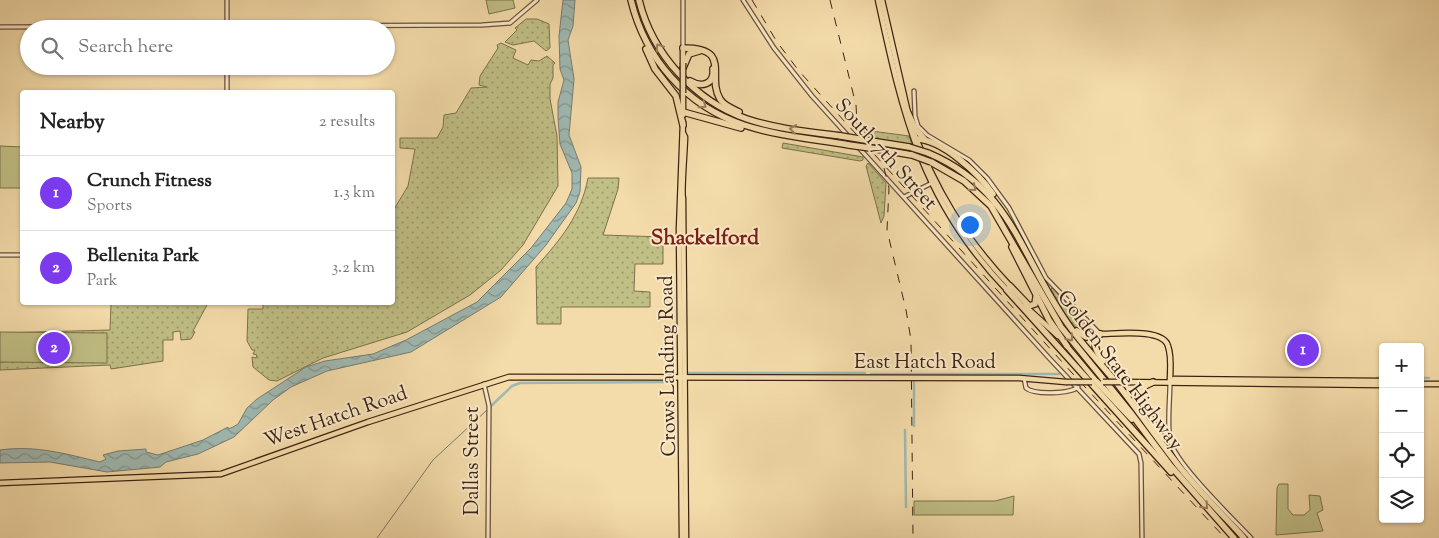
<!DOCTYPE html>
<meta charset="utf-8">
<style>
:root{--surface:#fff;--page:#f6f6f6;--text:#222;--muted:#767676;--line:#e0e0e0;--accent:#7c3aed}
body{margin:0;font-family:"Sorts Mill Goudy",serif;background:var(--page);color:var(--text)}
.controls{position:absolute;right:15px;bottom:15px;display:grid;overflow:hidden;border-radius:5px;box-shadow:0 1px 4px #0004}
.controls button{width:45px;height:45px;display:grid;place-items:center;padding:0;border:0;border-bottom:1px solid var(--line);background:var(--surface);color:var(--text);font:25px sans-serif}
.you{position:absolute;left:969px;top:224px;width:18px;height:18px;margin:-12px;border:4px solid #fff;border-radius:50%;background:#1a73e8;box-shadow:0 0 0 8px #1a73e833}
.badge{display:grid;place-items:center;width:32px;height:32px;border-radius:50%;background:var(--accent);color:#fff;font-size:16px;font-weight:700}
.pin{position:absolute;translate:-50% -50%;border:2px solid #fff;box-shadow:0 1px 5px #0006}
.list{margin:0;padding:0;list-style:none}
h2{display:flex;justify-content:space-between;align-items:center;height:65px;margin:0;padding:0 20px;font-size:21px}
h2 small{font-size:16px;font-weight:400;color:var(--muted)}
.list li{display:grid;grid-template-columns:32px 1fr auto;gap:15px;align-items:center;box-sizing:border-box;height:75px;padding:0 20px;border-top:1px solid var(--line)}
.list b{display:block;font-size:19px;white-space:nowrap}
.list p{margin:0;font-size:16px;white-space:nowrap;color:var(--muted)}
.list em{font-size:16px;font-style:normal;color:var(--muted)}
.icon{flex:none;width:28px;height:28px;fill:none;stroke:currentColor;stroke-width:2;stroke-linecap:round;stroke-linejoin:round}
.map{position:relative;flex:none;width:1439px;height:538px;overflow:hidden}
.search{position:absolute;background:var(--surface);box-shadow:0 1px 4px #0004;left:20px;top:20px;width:375px;height:55px;display:flex;align-items:center;gap:12px;box-sizing:border-box;padding:0 18px;border-radius:28px;color:var(--muted);font-size:19px}
.panel{position:absolute;background:var(--surface);box-shadow:0 1px 4px #0004;left:20px;top:90px;width:375px;height:215px;border-radius:5px}
.map>svg:first-child{display:block}
</style>
<div class="map">
<svg width="1439" height="538" viewBox="0 0 1439 538">
<defs>
<pattern id="grass-dots" width="8" height="8" patternUnits="userSpaceOnUse" patternTransform="scale(1.25)"><rect width="8" height="8" fill="#c0bf85"/><path d="M2 2h.1M6 6h.1" fill="none" stroke="#9d9b6c" stroke-width="1.8" stroke-linecap="round"/></pattern>
<pattern id="water-waves" width="16" height="10" patternUnits="userSpaceOnUse" patternTransform="scale(1.25)"><rect width="16" height="10" fill="#9fb9b2"/><path d="M0 5q4-4 8 0t8 0" fill="none" stroke="#839690"/></pattern>
</defs>
<rect width="100%" height="100%" fill="#f4dcaa"/>
<filter id="stains"><feTurbulence type="fractalNoise" baseFrequency=".004" numOctaves="4"/><feColorMatrix values="0 0 0 0 .2 0 0 0 0 .09 0 0 0 0 .02 0 0 0 .5 -.17"/></filter>
<radialGradient id="worn" r=".72"><stop offset=".6" stop-color="#630" stop-opacity="0"/><stop offset="1" stop-color="#630" stop-opacity=".3"/></radialGradient>
<g fill="url(#grass-dots)" stroke="#7e714c">
<path d="M526,19H537L549,24L550,48L546,51L534,41L513,45L505,42L517,30L515,28Z"/>
<path d="M501,43L516,50L513,58L528,65L531,60L539,61L547,56L555,63L553,65V78L550,84V99L557,136L558,186L523,245L501,270L470,295L407,332L323,358L277,381L269,380L253,367L252,357L256,358L257,355L253,354L255,350H252L247,341L248,309H263V302H392L393,211L408,186L415,149L400,148V138H437L443,127L444,115L456,113L471,88L487,87L479,85L480,76L498,48L497,45Z"/>
<path d="M864,130L909,136L912,145L866,137Z"/>
<path d="M783,143L863,157V160L860,161L782,148Z"/>
<path d="M868,163L886,183L884,216L881,223L866,166Z"/>
<path d="M588,178H619L618,189L603,235L663,237V264H635L634,291L650,292V307H561V324H537L536,267C561,239 581,215 588,178Z"/>
<path d="M1052,288L1089,328L1091,334L1087,336C1070,327 1061,306 1051,289Z"/>
<path d="M111,303H208L193,331L195,332L191,339L181,340L180,331L173,332V340H163V361L111,369L110,365L0,370V333L110,330Z"/>
</g>
<g fill="#c0bf85" stroke="#7e714c">
<path d="M486,0H513L515,8L489,14Z"/>
<path d="M0,146L22,147V188H0Z"/>
<path d="M0,332L107,333V363L0,362Z"/>
<path d="M1279,484H1288V509L1293,515H1304L1310,510L1309,495L1320,496L1323,510L1317,513L1323,531L1276,535L1277,488Z"/>
<path d="M1014,496L1013,515H914V501H995Z"/>
</g>
<path fill="url(#water-waves)" stroke="#787d72" d="M563,0H575L573,26L568,40L574,79L569,135L581,167L580,192L576,203L546,245L501,297L411,352L327,371L291,387L273,400L234,437L198,454L166,462L160,467L107,472L50,462L0,463V450C36,445 66,454 100,462L106,459L103,455L118,451L146,449V452L158,455L203,440L228,427V429L233,427L238,424L247,408L257,399L306,367L325,361L373,354L406,340L477,302L531,248L566,203L572,189V173L560,144L558,118V102L564,80L560,69L559,36Z"/>
<g fill="none" stroke-linecap="round" stroke-linejoin="round">
<path stroke="#787d72" stroke-width="1" d="M377,538L433,460L487,410"/>
<g stroke="#9fb9b2" stroke-width="2.5">
<path d="M688,373H865"/>
<path d="M871,374H911"/>
<path d="M913,374H1059"/>
<path d="M1377,378H1383"/>
<path d="M1420,378H1429"/>
<path d="M491,406L512,386L520,383L671,382"/>
<path d="M914,426V380"/>
<path d="M905,430L906,507"/>
</g>
<g stroke="#6b5139" stroke-width="5.5">
<g id="minor">
<path d="M683,0V48"/>
<path d="M743,0L774,48L812,96L1050,359L1139,454L1141,463L1142,538"/>
<path d="M0,27L482,25L510,23L537,0"/>
<path d="M227,29V0"/>
<path d="M914,91L915,116L918,126L927,135L969,160L987,178L1009,208L1046,278L1100,334"/>
<path d="M227,92V66"/>
<path d="M904,197L932,183"/>
<path d="M0,255H22"/>
<path d="M1024,378L1026,388C1034,395 1070,394 1078,387"/>
<path d="M1170,382C1170,400 1167,422 1170,440C1174,462 1233,519 1251,538"/>
<path d="M484,384L489,406L488,538"/>
</g>
</g>
<g stroke="#3d2313" stroke-width="7">
<g id="major">
<path d="M878,0C903,116 922,202 1008,291"/>
<path d="M882,0L908,113"/>
<path d="M683,63V48"/>
<path d="M683,115V93"/>
<path d="M911,126C936,190 963,236 1010,286"/>
<path d="M683,133L685,137C685,147 681,193 683,198L686,538"/>
<path d="M1025,306L1058,336"/>
<path d="M1100,334C1116,334 1163,328 1168,346C1172,357 1170,371 1170,381"/>
<path d="M1066,345L1097,382"/>
<path d="M1170,381L1174,379L1383,381"/>
<path d="M1122,382L1383,385"/>
<path d="M1420,384H1439"/>
<path d="M0,483L221,474L368,422L509,377L1019,378L1066,382"/>
<path d="M682,538L679,229L683,122"/>
</g>
</g>
<g stroke="#3d2313" stroke-width="8">
<g id="highway">
<path d="M631,0C645,58 686,106 744,125C778,136 814,139 849,145"/>
<path d="M639,0C652,54 695,101 747,119C777,129 810,132 841,136"/>
<path d="M683,48C733,48 706,76 720,99C724,106 732,108 739,112"/>
<path d="M646,49L655,69L676,96L683,125"/>
<path d="M683,68L689,54L699,51"/>
<path d="M690,81C702,88 715,84 713,69"/>
<path d="M907,111L915,128L925,140"/>
<path d="M683,112L741,128"/>
<path d="M916,139C942,139 979,174 993,194"/>
<path d="M871,141L909,147"/>
<path d="M877,149L912,155"/>
<path d="M928,153C1014,189 1021,260 1070,327C1085,348 1103,366 1119,386C1139,412 1158,439 1178,465C1198,490 1222,514 1244,538"/>
<path d="M931,162L964,181L991,206L1061,327L1130,412L1169,464L1234,538"/>
<path d="M1012,247L1049,320L1067,346"/>
<path d="M1010,286L1029,306L1035,304L1036,297"/>
<path d="M1007,290L1171,472"/>
<path d="M1077,331L1086,337L1100,334"/>
<path d="M1100,334C1090,343 1097,352 1103,361"/>
<path d="M1097,382L1132,419"/>
<path d="M1153,382L1141,388L1138,397L1161,437"/>
</g>
</g>
<use href="#minor" stroke="#f8e8c8" stroke-width="3"/>
<use href="#major" stroke="#f4dcaa" stroke-width="4.5"/>
<use href="#highway" stroke="#f4dcaa" stroke-width="5.5"/>
<g stroke="#3d2313" stroke-width="1" stroke-dasharray="9 9" stroke-linecap="butt">
<path d="M752,0L777,42L799,71L1073,374L1225,538"/>
<path d="M830,0L856,105L857,123L861,137"/>
<path d="M884,168L889,188L887,230L906,310L911,340L913,538"/>
</g>
<g stroke="#3d2313" stroke-width="7" stroke-linecap="butt">
<g id="major-bridge">
<path d="M683,63V93"/>
<path d="M1066,382H1092"/>
<path d="M1103,382H1122"/>
</g>
</g>
<g stroke="#3d2313" stroke-width="8" stroke-linecap="butt">
<g id="highway-bridge">
<path d="M841,136L871,141"/>
<path d="M849,145L877,149"/>
<path d="M909,147L928,153"/>
<path d="M912,155L931,162"/>
</g>
</g>
<use href="#major-bridge" stroke="#f4dcaa" stroke-width="4.5"/>
<use href="#highway-bridge" stroke="#f4dcaa" stroke-width="5.5"/>
</g>
<defs><path id="oneway-chevron" d="M-2-3.5L2.5 0L-2 3.5" fill="none" stroke-width="1.6" stroke-linecap="round" stroke-linejoin="round" transform="scale(1.25)"/></defs>
<g stroke="#98805e">
<use href="#oneway-chevron" transform="translate(659 47) rotate(-123)"/>
<use href="#oneway-chevron" transform="translate(703 105) rotate(35)"/>
<use href="#oneway-chevron" transform="translate(793 129) rotate(-171)"/>
<use href="#oneway-chevron" transform="translate(973 188) rotate(41)"/>
<use href="#oneway-chevron" transform="translate(1070 338) rotate(51)"/>
<use href="#oneway-chevron" transform="translate(1205 506) rotate(48)"/>
</g>
<g text-anchor="middle" dominant-baseline="central" stroke-width="4" stroke-linejoin="round" paint-order="stroke">
<g font-size="20" fill="#3d2313" stroke="#f8e8c8">
<text transform="translate(885 155) rotate(48)">South 7th Street</text>
<text x="925" y="363">East Hatch Road</text>
<text transform="translate(669 366) rotate(-91)">Crows Landing Road</text>
<text transform="translate(1119 371) rotate(53)">Golden State Highway</text>
<text transform="translate(336 418) rotate(-19)">West Hatch Road</text>
<text transform="translate(473 461) rotate(-90)">Dallas Street</text>
</g>
<g font-size="21" font-weight="bold" fill="#7a1f14" stroke="#f8e8c8">
<text x="705" y="239">Shackelford</text>
</g>
</g>
<rect width="100%" height="100%" filter="url(#stains)"/>
<rect width="100%" height="100%" fill="url(#worn)"/>
</svg>
<div class="controls">
<button>+</button>
<button>−</button>
<button><svg class="icon" aria-label="locate" viewBox="0 0 24 24"><circle cx="12" cy="12" r="6"/><path d="M12 2v4M12 18v4M2 12h4M18 12h4"/></svg></button>
<button><svg class="icon" aria-label="layers" viewBox="0 0 24 24"><path d="M12 4l9 5-9 5-9-5zM3 14l9 5 9-5"/></svg></button>
</div>
<div class="you"></div>
<div class="pin badge" style="left:1303px;top:350px">1</div>
<div class="pin badge" style="left:54px;top:348px">2</div>
<div class="search"><svg class="icon" aria-label="search" viewBox="0 0 24 24"><circle cx="10" cy="10" r="6"/><path d="M15 15l6 6"/></svg>Search here</div>
<section class="panel">
<h2>Nearby<small>2 results</small></h2>
<ul class="list">
<li><span class="badge">1</span><div><b>Crunch Fitness</b><p>Sports</p></div><em>1.3 km</em></li>
<li><span class="badge">2</span><div><b>Bellenita Park</b><p>Park</p></div><em>3.2 km</em></li>
</ul>
</section>
</div>
